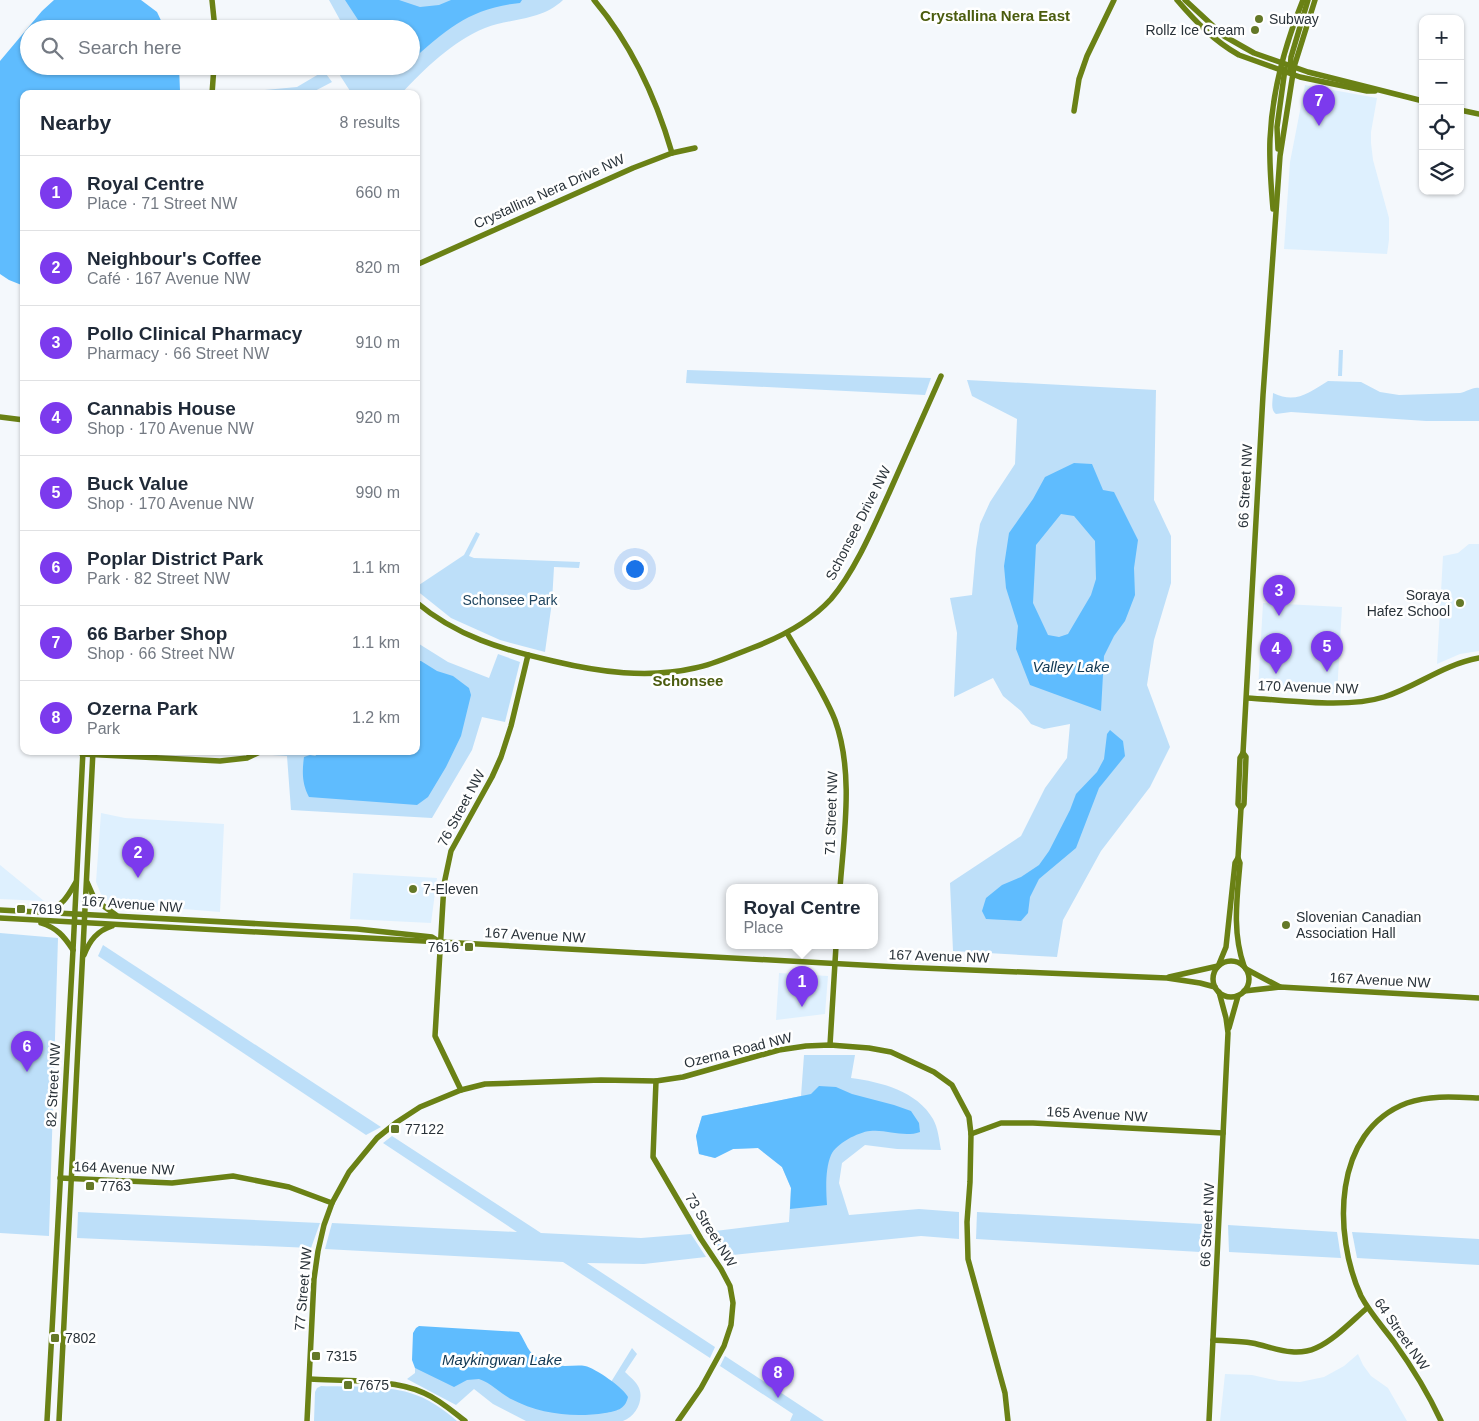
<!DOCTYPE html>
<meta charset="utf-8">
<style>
:root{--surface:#fff;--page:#f6f6f7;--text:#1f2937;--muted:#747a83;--line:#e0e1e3;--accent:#7c3aed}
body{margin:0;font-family:Helvetica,sans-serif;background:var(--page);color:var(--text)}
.controls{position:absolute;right:15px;top:15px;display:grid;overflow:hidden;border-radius:10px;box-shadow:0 1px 4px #0004}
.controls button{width:45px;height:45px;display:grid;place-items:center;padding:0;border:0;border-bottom:1px solid var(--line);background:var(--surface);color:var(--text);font:25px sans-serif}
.you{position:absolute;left:634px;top:568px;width:18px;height:18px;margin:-12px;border:4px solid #fff;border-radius:50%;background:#1a73e8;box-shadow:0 0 0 8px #1a73e833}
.badge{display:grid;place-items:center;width:32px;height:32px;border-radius:50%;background:var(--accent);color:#fff;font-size:16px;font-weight:700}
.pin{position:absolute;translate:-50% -41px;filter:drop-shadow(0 1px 2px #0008)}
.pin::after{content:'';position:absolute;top:26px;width:18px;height:15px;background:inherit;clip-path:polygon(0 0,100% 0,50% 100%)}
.popup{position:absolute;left:726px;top:884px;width:152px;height:65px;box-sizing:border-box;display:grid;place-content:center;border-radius:10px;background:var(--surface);filter:drop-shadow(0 1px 4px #0005);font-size:16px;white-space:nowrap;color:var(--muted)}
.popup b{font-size:19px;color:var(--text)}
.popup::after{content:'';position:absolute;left:50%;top:100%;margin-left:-10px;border:10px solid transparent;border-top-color:var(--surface)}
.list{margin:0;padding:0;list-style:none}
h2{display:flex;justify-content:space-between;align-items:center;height:65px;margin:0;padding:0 20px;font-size:21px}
h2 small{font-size:16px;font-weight:400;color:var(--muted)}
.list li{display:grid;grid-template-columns:32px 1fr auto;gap:15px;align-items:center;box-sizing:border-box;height:75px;padding:0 20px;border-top:1px solid var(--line)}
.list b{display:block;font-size:19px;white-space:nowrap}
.list p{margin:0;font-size:16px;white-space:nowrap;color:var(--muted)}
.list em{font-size:16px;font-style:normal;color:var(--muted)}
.icon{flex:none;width:28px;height:28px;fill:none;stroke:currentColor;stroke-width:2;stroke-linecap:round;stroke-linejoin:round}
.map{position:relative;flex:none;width:1479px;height:1421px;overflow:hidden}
.search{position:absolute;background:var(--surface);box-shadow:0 1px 4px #0004;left:20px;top:20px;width:400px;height:55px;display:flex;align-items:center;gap:12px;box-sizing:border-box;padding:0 18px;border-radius:28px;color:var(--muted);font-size:19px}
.panel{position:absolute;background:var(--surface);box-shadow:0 1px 4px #0004;left:20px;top:90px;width:400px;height:665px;border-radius:10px}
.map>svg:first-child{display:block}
</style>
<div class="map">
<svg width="1479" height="1421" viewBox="0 0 1479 1421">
<rect width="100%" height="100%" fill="#f4f8fc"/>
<g fill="#def0fe">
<path d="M1305,85L1377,98L1371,132V143L1373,160L1389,218V240L1387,254L1284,249L1290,162Z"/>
<path d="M1469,544H1479V651L1460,654L1437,664L1443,556L1458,553Z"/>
<path d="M1263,603L1342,607L1337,694L1258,690Z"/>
<path d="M101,813L125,818L224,824L220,912L111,903L101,894L96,882Z"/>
<path d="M0,865L44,901L0,899Z"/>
<path d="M353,873L437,878L431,923L350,919Z"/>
<path d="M779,973L828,976L825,1014L776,1020Z"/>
<path d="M1358,1354L1363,1365L1371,1376L1388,1388L1407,1421H1220L1225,1374L1252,1375L1279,1381L1300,1382L1324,1377L1344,1366Z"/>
</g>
<g fill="#bddff9">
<path d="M329,0H563C541,21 511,18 485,28C453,41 424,69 401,94H352L334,66H411V29H345Z"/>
<path d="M324,71L332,82L309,94H223L297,87Z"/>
<path d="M1339,350H1343L1342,376H1338Z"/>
<path d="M687,370L931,378L925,395L686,383Z"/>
<path d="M967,380L1156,390L1154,500L1171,536V583L1154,640L1147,685L1170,747L1150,787L1101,851L1063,920L1057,957L953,951L950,883L1021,836L1045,788L1067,758L1070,724L1044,729L1031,724L1021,711L1003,696L993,678L954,697L957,633L950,598L972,595L976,549L980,524L990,502L1015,464L1017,419L972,396Z"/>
<path d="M1328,381L1361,382L1380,392L1399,395L1460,393C1467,392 1472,387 1479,388V421H1426L1291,412L1276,414C1270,410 1273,400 1273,393C1296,404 1308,393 1328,381Z"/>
<path d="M476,532L480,534L469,556L474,558L580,562L579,568L554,567L552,602L545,652L500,640L451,618L416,590V587L464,555Z"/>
<path d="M416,642L448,662L489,678L498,654L520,662L505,722L482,717L472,750L432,818L291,810L287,756L272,755L275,751H416Z"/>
<path d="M0,933L58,938L49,1236L0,1233Z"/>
<path d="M103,945L381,1127L366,1135L98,956Z"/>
<path d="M804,1055H855L851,1078C881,1082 917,1091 933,1119C938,1128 939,1139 941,1150L897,1149L865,1145L842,1163L839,1183L849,1215L919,1209L959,1212V1239L921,1236L723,1256L707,1232L789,1222L791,1188L782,1167L758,1148L733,1149L715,1158L699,1154L696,1136L702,1116L801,1096Z"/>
<path d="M392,1136L541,1233L641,1238L691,1234L706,1257L644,1264L587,1263L715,1347L710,1358L563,1262L325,1249L332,1223L517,1232L383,1143Z"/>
<path d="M78,1212L320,1223L311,1248L77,1238Z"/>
<path d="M977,1212L1202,1224L1200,1252L976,1239Z"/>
<path d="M1228,1225L1337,1232L1341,1258L1229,1252Z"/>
<path d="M1352,1232L1479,1239V1265L1357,1258Z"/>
<path d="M632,1348L637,1354L625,1372C630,1377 636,1381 639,1388C644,1400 636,1417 623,1421H526L493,1404L474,1389L456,1405L407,1379L415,1373V1368L451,1378L476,1374L611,1402V1382Z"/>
<path d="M725,1356L824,1421H790L793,1414L720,1366Z"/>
<path d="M321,1386C348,1387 385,1385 410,1393C428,1398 443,1409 457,1421H314L315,1392L317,1388Z"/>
</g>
<g fill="#5fbcfe" fill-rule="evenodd">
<path d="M54,0H141L157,12L165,29H29V66H179L180,91V94H24V286L9,280L0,274V61L42,11Z"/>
<path d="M345,0H399L420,7L439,5L451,0H522L520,3C470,8 447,29 411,61V29H364Z"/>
<path d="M370,66H405C394,76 382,72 370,66Z"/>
<path d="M1074,463L1092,464L1103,490L1114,492L1138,540L1134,568L1135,595L1125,621L1114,636L1104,656L1101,711L1030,685L1016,649L1018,626L1006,588L1004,566L1009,533L1033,499L1045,477ZM1061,514L1074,516L1095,541L1096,579L1091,595L1068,634L1059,637L1048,635L1033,603L1036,545Z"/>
<path d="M416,661H421L437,671L453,676L469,688L471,695L461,736L446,767L428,797L417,805L309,797C302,784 302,772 304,757L310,755L316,756L313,751L374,753L379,751H416Z"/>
<path d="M1110,730L1123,741L1125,756L1099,788L1076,848L1039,879L1030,897L1028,913L1021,921L986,919L982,911L986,898L1002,885L1021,877L1039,865L1049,851L1070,810L1076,794L1097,772L1104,759L1107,734Z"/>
<path d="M819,1086L836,1087L852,1094L894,1105L911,1111L919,1123L920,1132C903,1138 887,1129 870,1131C858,1132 836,1144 831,1155C825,1169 826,1190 827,1205L790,1209L791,1188L782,1167L758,1148L733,1149L715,1158L699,1154L696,1136L702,1116L811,1094Z"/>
<path d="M419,1326L519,1332C526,1342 528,1354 540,1359C547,1363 556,1366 565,1366C572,1366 579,1365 585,1366C595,1368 624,1388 628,1397C625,1410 616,1411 605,1413C573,1418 540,1414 511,1399C500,1393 491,1383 479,1379L467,1380L454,1387L415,1368L412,1360L413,1333L416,1328Z"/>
</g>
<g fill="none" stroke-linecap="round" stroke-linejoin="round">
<g stroke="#6a8115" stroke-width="5.5">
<path d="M212,0L215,29"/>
<path d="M594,0C632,45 656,98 672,153"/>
<path d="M1177,0C1195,21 1214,41 1239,55L1300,77L1367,91H1375"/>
<path d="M1185,0L1224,36L1254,53L1308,72L1423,101"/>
<path d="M1290,69L1291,57L1308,0"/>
<path d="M212,94L214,66"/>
<path d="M1460,110L1479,114"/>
<path d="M1074,111L1079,79L1087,56L1114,0"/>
<path d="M1278,149L1277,127L1285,69"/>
<path d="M1273,209C1271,186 1269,162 1270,139C1272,93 1286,42 1303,0"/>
<path d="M416,265L633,168L672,153L695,148"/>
<path d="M0,417L24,420"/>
<path d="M416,602C456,636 503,650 553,661C599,672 648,679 695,668C715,664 733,655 752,648C781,637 810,622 831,599C855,571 874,526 889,493C906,454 924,415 941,376"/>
<path d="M787,633C802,659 824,692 835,720C854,772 844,834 840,888"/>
<path d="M1247,698C1287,700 1346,709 1384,697C1418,686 1442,665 1479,658"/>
<path d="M1243,753L1246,757L1244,804L1241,808L1238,858L1240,863C1237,898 1232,932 1244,966"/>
<path d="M82,754L220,761L247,758L262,751"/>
<path d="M1241,808L1238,804L1240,758L1243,753L1263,395L1280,156L1294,67L1315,0"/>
<path d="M87,882L95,900L116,915"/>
<path d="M0,910L357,929L432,937L440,942"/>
<path d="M46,911C63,906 68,896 76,882"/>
<path d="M0,918L898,967L1167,978L1200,983L1215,987"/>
<path d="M41,923C57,928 64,936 73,950"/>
<path d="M84,955C90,940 97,931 112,926"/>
<circle cx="1231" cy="979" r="18"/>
<path d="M1219,964L1226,947L1235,863L1238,858"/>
<path d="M1246,969L1280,987"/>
<path d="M1169,977L1218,966"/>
<path d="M1244,991L1280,987L1479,998"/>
<path d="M1229,1028L1238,996"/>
<path d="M830,1045L836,946"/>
<path d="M656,1081L653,1157L701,1239L721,1269L730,1286L733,1303L731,1325L724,1346L701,1388L678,1421"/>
<path d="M461,1090L435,1036L444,884L451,851L492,777L501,757L511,726L528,655"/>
<path d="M971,1134L1001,1123H1033L1223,1133"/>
<path d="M60,1178L172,1183L233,1176L289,1187L332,1203"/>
<path d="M1213,1340C1226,1341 1239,1341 1252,1343C1273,1347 1294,1358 1316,1348C1334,1340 1352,1321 1367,1308"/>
<path d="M310,1379C342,1381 396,1379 424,1393C440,1400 452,1411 465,1421"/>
<path d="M47,1421L73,950L83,751"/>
<path d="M59,1421L93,751"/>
<path d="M307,1421L314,1279L318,1251L324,1225L332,1203L349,1172L377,1138L397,1122L420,1107L461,1090L485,1084L601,1080L656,1081L683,1077L779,1050L806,1046L830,1045L869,1048L891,1052L934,1072L952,1085L969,1117L971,1134L970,1182L967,1222L968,1259L1005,1393L1008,1421"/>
<path d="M1209,1421L1228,1033L1226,1018L1219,992"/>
<path d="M1441,1421C1428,1393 1412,1367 1394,1342C1383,1327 1370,1313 1361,1296C1333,1235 1332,1131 1407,1103C1430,1095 1455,1097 1479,1098"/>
</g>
</g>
<g fill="#647827" stroke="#fff" stroke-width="2">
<circle cx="1259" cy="19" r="5"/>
<circle cx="1255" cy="30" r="5"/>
<circle cx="1460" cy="603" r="5"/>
<circle cx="413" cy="889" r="5"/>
<rect x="16" y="904" width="10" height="10" rx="2.5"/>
<circle cx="1286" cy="925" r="5"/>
<rect x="464" y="942" width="10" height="10" rx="2.5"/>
<rect x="390" y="1124" width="10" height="10" rx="2.5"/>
<rect x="85" y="1181" width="10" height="10" rx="2.5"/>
<rect x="50" y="1333" width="10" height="10" rx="2.5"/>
<rect x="311" y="1351" width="10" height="10" rx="2.5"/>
<rect x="343" y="1380" width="10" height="10" rx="2.5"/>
</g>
<g text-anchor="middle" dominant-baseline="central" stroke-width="5" stroke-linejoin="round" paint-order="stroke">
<g font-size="14" fill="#293239" stroke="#fff" text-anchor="start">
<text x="1269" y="19">Subway</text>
<text x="1245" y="30" text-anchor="end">Rollz Ice Cream</text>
<text x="1450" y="595" text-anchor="end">Soraya<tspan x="1450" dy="16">Hafez School</tspan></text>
<text x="423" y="889">7-Eleven</text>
<text x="31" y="909">7619</text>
<text x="1296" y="917">Slovenian Canadian<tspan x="1296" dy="16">Association Hall</tspan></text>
<text x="459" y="947" text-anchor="end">7616</text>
<text x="405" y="1129">77122</text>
<text x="100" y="1186">7763</text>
<text x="65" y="1338">7802</text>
<text x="326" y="1356">7315</text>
<text x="358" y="1385">7675</text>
</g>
<g font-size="14" fill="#293239" stroke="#fff">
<text transform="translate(549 191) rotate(-24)">Crystallina Nera Drive NW</text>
<text transform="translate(1245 486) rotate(-87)">66 Street NW</text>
<text transform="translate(858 523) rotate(-63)">Schonsee Drive NW</text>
<text transform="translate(1308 687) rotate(2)">170 Avenue NW</text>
<text transform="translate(461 808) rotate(-62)">76 Street NW</text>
<text transform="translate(831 813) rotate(-88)">71 Street NW</text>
<text transform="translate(132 904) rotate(4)">167 Avenue NW</text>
<text transform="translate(535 935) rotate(3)">167 Avenue NW</text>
<text transform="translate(939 956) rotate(2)">167 Avenue NW</text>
<text transform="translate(1380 980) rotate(3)">167 Avenue NW</text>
<text transform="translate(738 1050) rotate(-14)">Ozerna Road NW</text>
<text transform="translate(53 1085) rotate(-87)">82 Street NW</text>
<text transform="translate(1097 1114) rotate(3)">165 Avenue NW</text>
<text transform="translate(124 1168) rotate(2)">164 Avenue NW</text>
<text transform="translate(1207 1225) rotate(-87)">66 Street NW</text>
<text transform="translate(711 1230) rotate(58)">73 Street NW</text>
<text transform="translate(303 1289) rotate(-85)">77 Street NW</text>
<text transform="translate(1402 1334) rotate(55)">64 Street NW</text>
</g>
<g font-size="14" fill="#1f4560" stroke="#fff">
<text x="510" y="600">Schonsee Park</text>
</g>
<g font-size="15" font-weight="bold" fill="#4b5c0e" stroke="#fff">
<text x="995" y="15">Crystallina Nera East</text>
<text x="688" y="680">Schonsee</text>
</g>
<g font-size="15" font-style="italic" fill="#113853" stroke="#fff">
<text x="1071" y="666">Valley Lake</text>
<text x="502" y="1359">Maykingwan Lake</text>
</g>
</g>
</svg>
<div class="controls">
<button>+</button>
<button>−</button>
<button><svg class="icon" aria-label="locate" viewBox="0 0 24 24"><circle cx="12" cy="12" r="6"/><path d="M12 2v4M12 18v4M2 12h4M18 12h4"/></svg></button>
<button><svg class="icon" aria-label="layers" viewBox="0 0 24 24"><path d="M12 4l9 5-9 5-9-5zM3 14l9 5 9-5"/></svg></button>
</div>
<div class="you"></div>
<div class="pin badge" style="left:802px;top:1007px">1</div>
<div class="popup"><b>Royal Centre</b>Place</div>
<div class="pin badge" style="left:138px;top:878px">2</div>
<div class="pin badge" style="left:1279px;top:616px">3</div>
<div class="pin badge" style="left:1276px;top:674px">4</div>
<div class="pin badge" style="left:1327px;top:672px">5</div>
<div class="pin badge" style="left:27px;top:1072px">6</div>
<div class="pin badge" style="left:1319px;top:126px">7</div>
<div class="pin badge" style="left:778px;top:1398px">8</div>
<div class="search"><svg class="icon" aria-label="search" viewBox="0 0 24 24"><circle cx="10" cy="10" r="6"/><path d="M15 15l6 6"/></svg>Search here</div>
<section class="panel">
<h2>Nearby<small>8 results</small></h2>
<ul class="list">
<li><span class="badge">1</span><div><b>Royal Centre</b><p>Place · 71 Street NW</p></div><em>660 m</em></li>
<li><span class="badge">2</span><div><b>Neighbour's Coffee</b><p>Café · 167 Avenue NW</p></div><em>820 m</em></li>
<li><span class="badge">3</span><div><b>Pollo Clinical Pharmacy</b><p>Pharmacy · 66 Street NW</p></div><em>910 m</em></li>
<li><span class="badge">4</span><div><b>Cannabis House</b><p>Shop · 170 Avenue NW</p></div><em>920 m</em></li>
<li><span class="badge">5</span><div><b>Buck Value</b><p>Shop · 170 Avenue NW</p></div><em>990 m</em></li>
<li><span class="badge">6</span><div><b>Poplar District Park</b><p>Park · 82 Street NW</p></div><em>1.1 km</em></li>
<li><span class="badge">7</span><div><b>66 Barber Shop</b><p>Shop · 66 Street NW</p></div><em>1.1 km</em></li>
<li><span class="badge">8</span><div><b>Ozerna Park</b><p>Park</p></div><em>1.2 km</em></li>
</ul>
</section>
</div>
